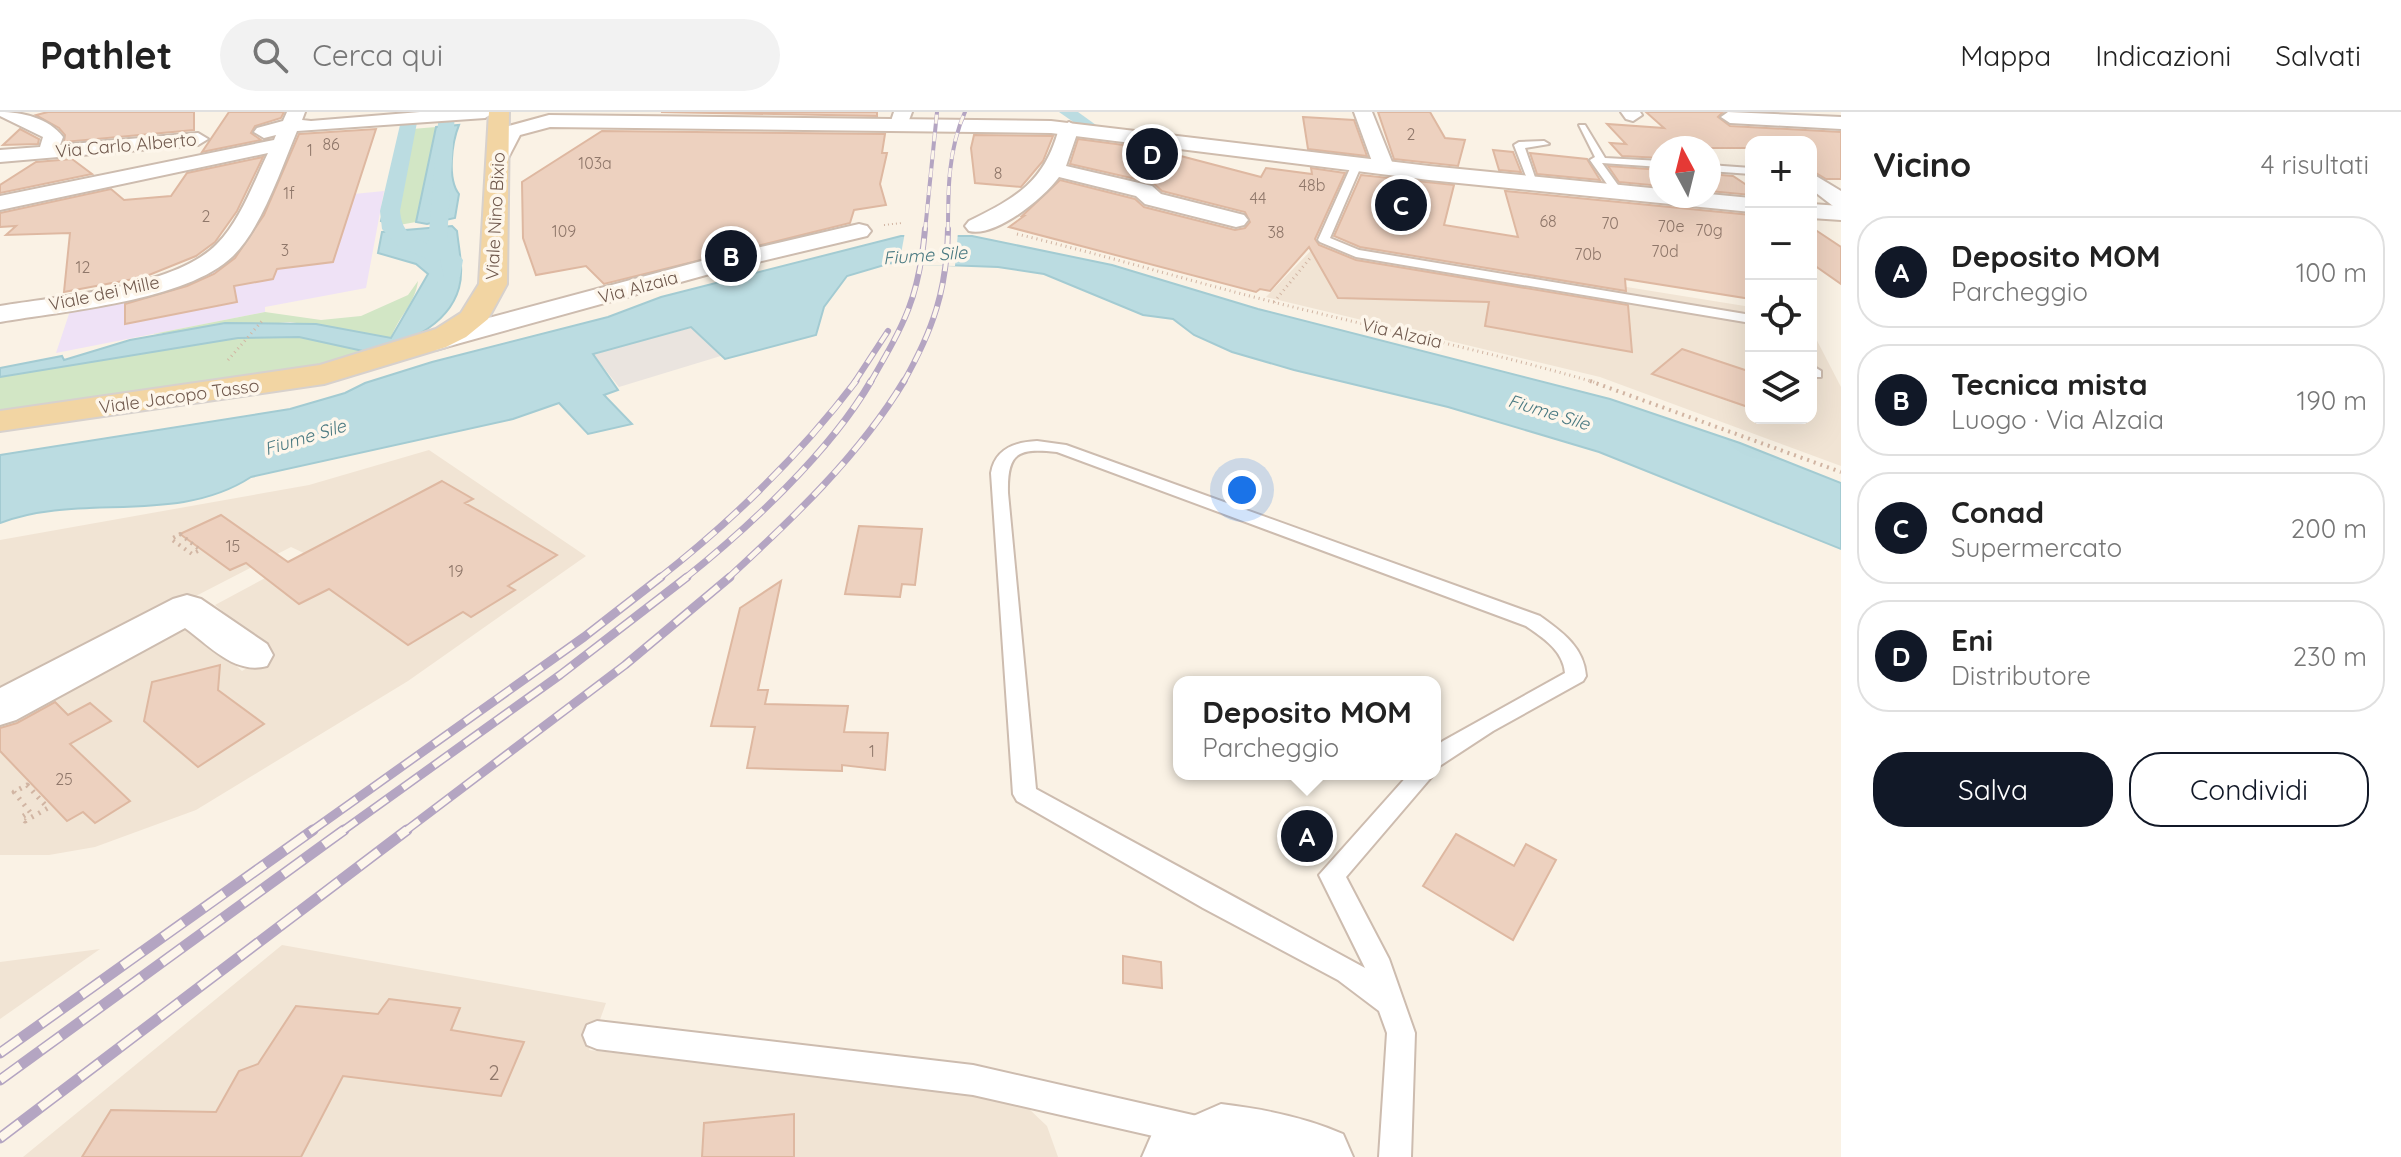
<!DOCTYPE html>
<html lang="it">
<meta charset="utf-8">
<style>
:root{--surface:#fff;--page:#f2f2f2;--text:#222;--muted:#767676;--line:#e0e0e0;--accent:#111827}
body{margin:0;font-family:Quicksand,sans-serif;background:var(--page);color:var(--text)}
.controls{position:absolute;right:24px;top:24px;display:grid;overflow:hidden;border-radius:16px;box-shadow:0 8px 32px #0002}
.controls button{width:72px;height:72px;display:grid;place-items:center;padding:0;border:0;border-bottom:2px solid var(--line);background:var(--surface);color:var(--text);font:40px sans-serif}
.compass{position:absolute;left:1649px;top:24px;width:72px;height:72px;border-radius:50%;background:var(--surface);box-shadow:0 8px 32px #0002;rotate:353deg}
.you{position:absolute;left:1242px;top:378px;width:28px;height:28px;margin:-20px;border:6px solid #fff;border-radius:50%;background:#1a73e8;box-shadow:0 0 0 12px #1a73e833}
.badge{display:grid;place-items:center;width:52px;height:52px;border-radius:50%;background:var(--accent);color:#fff;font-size:26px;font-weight:700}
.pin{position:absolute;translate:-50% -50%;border:4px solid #fff;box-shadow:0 2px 8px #0006}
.popup{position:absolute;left:1173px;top:564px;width:268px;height:104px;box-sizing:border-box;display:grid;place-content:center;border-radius:16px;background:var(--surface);filter:drop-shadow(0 2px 6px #0005);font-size:26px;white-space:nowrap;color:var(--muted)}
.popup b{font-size:30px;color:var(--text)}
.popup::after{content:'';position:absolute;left:50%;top:100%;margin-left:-16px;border:16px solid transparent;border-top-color:var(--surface)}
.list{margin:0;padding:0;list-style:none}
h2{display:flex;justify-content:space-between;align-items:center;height:104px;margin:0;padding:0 32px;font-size:34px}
h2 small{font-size:26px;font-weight:400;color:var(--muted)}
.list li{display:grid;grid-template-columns:52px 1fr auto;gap:24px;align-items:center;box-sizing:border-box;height:112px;margin:0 16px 16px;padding:0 16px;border:2px solid var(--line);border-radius:32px}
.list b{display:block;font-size:30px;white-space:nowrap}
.list p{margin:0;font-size:26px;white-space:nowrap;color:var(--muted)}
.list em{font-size:26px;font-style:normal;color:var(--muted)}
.actions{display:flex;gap:16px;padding:24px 32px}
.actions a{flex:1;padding:18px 0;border:2px solid var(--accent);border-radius:32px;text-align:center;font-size:28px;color:var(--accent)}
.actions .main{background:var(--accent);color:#fff}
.icon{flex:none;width:44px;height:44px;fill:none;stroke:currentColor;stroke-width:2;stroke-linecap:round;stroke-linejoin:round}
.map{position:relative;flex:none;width:1841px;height:1045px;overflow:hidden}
header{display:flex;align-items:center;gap:48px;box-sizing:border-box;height:112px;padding:0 40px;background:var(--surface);border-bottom:2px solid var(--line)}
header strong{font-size:38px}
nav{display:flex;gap:44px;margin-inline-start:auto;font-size:28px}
.search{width:560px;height:72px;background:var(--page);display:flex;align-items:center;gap:20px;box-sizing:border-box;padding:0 28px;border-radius:44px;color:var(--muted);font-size:30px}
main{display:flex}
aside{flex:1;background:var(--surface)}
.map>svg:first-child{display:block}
</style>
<header>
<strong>Pathlet</strong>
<div class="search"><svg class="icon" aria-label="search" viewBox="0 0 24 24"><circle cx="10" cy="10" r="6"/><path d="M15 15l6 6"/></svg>Cerca qui</div>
<nav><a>Mappa</a><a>Indicazioni</a><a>Salvati</a></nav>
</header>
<main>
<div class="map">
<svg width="1841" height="1045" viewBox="0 0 1841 1045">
<rect width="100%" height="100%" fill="#faf2e5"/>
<g fill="#f1e4d4">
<path d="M1323,126L1751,195V306H1811V217L1841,275V354L1600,265L1266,185Z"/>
<path d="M429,338L586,444L408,569L196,698L95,735L49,743H0V609L185,509L242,559L273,540L215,493L308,443L291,435L0,585V428L309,373Z"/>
<path d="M282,833L606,891L589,938L996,984L1028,996L1047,1014L1058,1045H23Z"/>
<path d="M100,837L0,907V850Z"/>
</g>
<path fill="#eae4df" d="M694,215L724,243L619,275L593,242Z"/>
<path fill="#efe2f6" d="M384,79L366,176L265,195V200L56,241L72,193L200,163L220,154L244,140L273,90Z"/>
<g fill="#d2e6c5">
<path d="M436,15L416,110L399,113V88L412,17Z"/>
<path d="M418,169C415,192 398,205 391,226L290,210L153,222L265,200L321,208L361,204L408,183Z"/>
<path d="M272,224L299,225L363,239L338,250L304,258L0,301V265L238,226Z"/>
</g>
<g fill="#bbdce1" stroke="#a3cbd2" stroke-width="2">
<path d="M459,13C452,30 447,67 459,82L455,106L427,112L416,110L436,15Z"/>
<path d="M402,17H412L399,88V113L386,116L387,111L381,109Z"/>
<path d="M452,114L457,119C459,138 464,158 459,176C448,215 400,236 363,239L299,225L238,226L0,265V256L62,244L64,248L130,228L225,211L316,212L391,226L428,162L416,152L378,141L382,120Z"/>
<path d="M901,124H972L1112,153L1258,197L1610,287L1740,331L1841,371V437L1599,340L1448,295L1294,258L1232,240L1194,223L1173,207L1143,203L1044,162L998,155L891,151L847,164L824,195L816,223L725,247L691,215L593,242L618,278L604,283L632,312L588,322L559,291L513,307L251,365C176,414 80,380 0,411V343L290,297L345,281L365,271L432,250L608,205L661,185Z"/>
</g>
<path fill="#faf2e5" d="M905,120H958L955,154L899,153Z"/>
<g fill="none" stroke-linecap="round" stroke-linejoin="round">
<g fill="#bbdce1" fill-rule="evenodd">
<path d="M403,0H419L400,99C402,119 410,124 428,132L439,0H455L447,128L463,148L460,165H444L440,147H427L397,133L382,117L380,99Z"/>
<path d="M1059,0H1078L1096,13L1094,16H1082Z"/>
</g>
</g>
<g fill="#edd1bf" stroke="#deb8a1" stroke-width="2">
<path d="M48,0H194V18L64,30L65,23L59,16L36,3Z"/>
<path d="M229,0H284L281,6L255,14L251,21L261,28L202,40Z"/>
<path d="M661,0H877V4Z"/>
<path d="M1378,0H1430L1445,26L1465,28L1458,54L1394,47Z"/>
<path d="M1646,0H1723L1718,5L1730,14L1841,20V67H1826L1811,58V30H1751V36H1661V46L1622,44L1610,31L1626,32L1607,12L1664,16Z"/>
<path d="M1303,5L1354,8L1367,44L1308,37Z"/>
<path d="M20,17L39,27L38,32L3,33Z"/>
<path d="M376,17L333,150L277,157L273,167L234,174L237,190L125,212V192L187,174L214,162L235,146L264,103L299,22Z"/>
<path d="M602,19L885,22L882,41H887L880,72L886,93L854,98L850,111L604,172L586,154L536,163L523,126L522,70Z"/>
<path d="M974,23L1051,24H1053L1043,49L1021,75L975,71L971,36Z"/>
<path d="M1078,27L1154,37L1261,65L1266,56L1312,62L1311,56L1345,61L1315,127L1319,133L1356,148L1628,193L1632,240L1485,214L1489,190L1338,186L1309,135L1270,179L1260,177L1256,180L1009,115L1024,104H1022L1060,68L1135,87L1144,95L1235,118L1245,116L1250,110L1245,100L1162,79L1153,71L1070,52Z"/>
<path d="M1493,38L1513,40L1521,60L1499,58Z"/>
<path d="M1530,41L1587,47L1600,68L1537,62Z"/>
<path d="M263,45L237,99L215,130L196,144L144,165L64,180L70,121L6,123L16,114L0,115V101L111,77L124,88L171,84L187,61Z"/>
<path d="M72,47L92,62L0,81V73L36,50Z"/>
<path d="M1608,54L1661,58V74L1619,70Z"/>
<path d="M1709,62L1733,64L1751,76V83L1709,79Z"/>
<path d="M1361,63L1454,73L1444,113L1518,125L1505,79L1751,103V187L1625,167L1626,179L1360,135L1334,124Z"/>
<path d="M1811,115L1841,135V172L1811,151Z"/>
<path d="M1682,237L1751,260V296L1652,262Z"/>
<path d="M442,369L473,387L465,391L557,443L508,474L515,478L471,505L463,500L408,533L329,477L299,492L246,451L230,458L180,422L221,403L288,450Z"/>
<path d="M859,414L922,417L915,473L902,472L900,485L845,482Z"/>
<path d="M781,469L758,578H768L765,592L848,594L844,620L888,621L885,658L842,653V659L747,656L755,615L711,614L740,496Z"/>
<path d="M220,553L218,578L264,612L198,655L144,609L152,570Z"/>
<path d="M55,590L68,603L90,591L111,609L70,632L130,689L95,711L83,700L67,709L0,639V616L17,611Z"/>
<path d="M1456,722L1514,754L1526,732L1556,748L1513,828L1423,774Z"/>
<path d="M1123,844L1161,850L1162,876L1123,871Z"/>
<path d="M389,887L460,896L451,918L524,930L501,984L343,964L301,1045H82L111,998L216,1000L239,959L258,952L296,894L378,902Z"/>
<path d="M794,1002V1045H702L704,1011Z"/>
</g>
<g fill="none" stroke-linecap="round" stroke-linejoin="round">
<g stroke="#cdbcaf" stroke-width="4">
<g id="lane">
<path d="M1579,13H1585L1605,46L1661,49V55L1602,51L1623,80L1614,82L1590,48L1595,45Z"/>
<path d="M1519,30L1544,29L1549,32L1525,36L1538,74L1529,72L1514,33Z"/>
<path d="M1357,49L1362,52L1330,126L1359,138L1751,203V211L1356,145L1320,130L1318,128L1352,52Z"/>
<path d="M1709,53L1751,56V62L1709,59Z"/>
<path d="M1811,253L1821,259V265H1811Z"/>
<path d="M1037,329L1066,333L1540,504C1562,520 1584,535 1586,564L1583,569L1493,619L1435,657V635L1443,629L1565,561C1563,538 1543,526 1526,514L1057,340C1018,336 1007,340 1008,381L1036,677L1365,856L1319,763L1409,662H1434L1346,765L1389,847L1415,921L1411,1045H1379L1387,921L1379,899L1338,868L1203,796L1017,689L1013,682L991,361C995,337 1015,330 1037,329Z"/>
<path d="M597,909L973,953L1197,1004L1208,1008L1212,1019L1208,1030L1197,1034L973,983L597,937L587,933L583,923L587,913Z"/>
</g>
</g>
<g stroke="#cdbcaf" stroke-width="4">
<g id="street">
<path d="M0,0C22,0 49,6 63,25L60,33L198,21L208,27L198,33L0,50V38L40,35L43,25L0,4Z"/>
<path d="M287,0H305L302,8L311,9L420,0H494L485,6L297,19C281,57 262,115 233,144C187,189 63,199 0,210V194C59,184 174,176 217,132C240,109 254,70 268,41L0,98V84L274,28L276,23L264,26L254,20L257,16L283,9Z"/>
<path d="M894,0H912L906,16H892L890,12Z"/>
<path d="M1354,0H1372L1394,55L1391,59L1384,61L1374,55Z"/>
<path d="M1621,0H1640L1642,3L1633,9L1626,7Z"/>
<path d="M1728,0L1841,5V17L1730,11L1721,5Z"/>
<path d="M1069,10L1079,16L1066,54L1152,74L1161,82L1244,103L1248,108L1244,113L1236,115L1145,92L1136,84L1059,65C1044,86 995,126 969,119L965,114L969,109C1016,86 1045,70 1059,16Z"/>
<path d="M1811,61L1841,79V96L1833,94L1811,77Z"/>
<path d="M859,112L867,114L871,119L867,124L724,158L435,238L425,235L421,229L425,223L709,147Z"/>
<path d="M187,483L201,487L267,532L273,543L267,554C235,563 210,534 185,516L16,608L0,613V576L173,487Z"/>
<path d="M1221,992C1263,997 1304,1005 1343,1022L1353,1045H1142L1152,1022Z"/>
</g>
</g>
<g stroke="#cfbcad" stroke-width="4">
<g id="secondary">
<path d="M549,3L1051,9L1429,54L1661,77V84L1709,82L1751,86V100L1429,68L1051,21L550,15L520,23L506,50H490L487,45L505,15Z"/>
<path d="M1811,92L1841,94V108L1811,106Z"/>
</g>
</g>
<g stroke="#d7d1cd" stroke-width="4">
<path id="primary" d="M489,0H509L507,172L488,207L466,225L446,235L324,272L0,319V299L320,253L436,217L461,201L479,172Z"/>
</g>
<path stroke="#d1b5a3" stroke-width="2" stroke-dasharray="1 3" stroke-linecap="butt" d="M884,113L902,111"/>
<g stroke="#d1b5a3" stroke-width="3" stroke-dasharray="1 4" stroke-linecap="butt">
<path d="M1017,122C1104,143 1190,169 1277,191C1384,218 1492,240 1597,271"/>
<path d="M1274,190L1311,145"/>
<path d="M228,248L262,209"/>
</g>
<g stroke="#d1b5a3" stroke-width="4" stroke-dasharray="2 5" stroke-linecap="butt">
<path d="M1590,269L1841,360"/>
<path d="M180,422L200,438L192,442L171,427Z"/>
</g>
<path stroke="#d1b5a3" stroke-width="5" stroke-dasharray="2 6" stroke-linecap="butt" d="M27,673L48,696L25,709L22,705L30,700L14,680Z"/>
<use href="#lane" fill="#fff" fill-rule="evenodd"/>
<use href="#street" fill="#fff" fill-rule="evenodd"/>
<use href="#secondary" fill="#fff" fill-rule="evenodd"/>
<use href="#primary" fill="#f2d5a3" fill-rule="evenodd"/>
<g stroke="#b4a5c2" stroke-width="4">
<g id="rail-far4">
<path d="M925,119L937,0"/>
<path d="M948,119C948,78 948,38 965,0"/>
</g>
</g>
<g stroke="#b4a5c2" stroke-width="6">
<g id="rail-far3">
<path d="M854,271L888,219"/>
<path d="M870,271C904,212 919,187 925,117"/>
<path d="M903,271C933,218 947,178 948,117"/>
</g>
</g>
<g stroke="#b4a5c2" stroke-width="7">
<g id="rail-far2">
<path d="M658,467C732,409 799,344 856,269"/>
<path d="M684,467C748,416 830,340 871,269"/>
<path d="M727,467C791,408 859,344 904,269"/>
</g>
</g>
<g stroke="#b4a5c2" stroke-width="9">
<g id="rail-far1">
<path d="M310,720L584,525L661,465"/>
<path d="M341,720L560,563L687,465"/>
<path d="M404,720L625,553L730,465"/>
</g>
</g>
<g stroke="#b4a5c2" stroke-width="11">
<g id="rail">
<path d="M0,941L313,718"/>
<path d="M0,968L344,718"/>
<path d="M0,1026L407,718"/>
</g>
</g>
<use href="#rail-far4" stroke="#fdf6eb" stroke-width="3" stroke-dasharray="9" stroke-linecap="butt"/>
<use href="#rail-far3" stroke="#fdf6eb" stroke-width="4" stroke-dasharray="12" stroke-linecap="butt"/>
<use href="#rail-far2" stroke="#fdf6eb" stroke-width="5" stroke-dasharray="15" stroke-linecap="butt"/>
<use href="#rail-far1" stroke="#fdf6eb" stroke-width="6" stroke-dasharray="19" stroke-linecap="butt"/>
<use href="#rail" stroke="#fdf6eb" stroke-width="8" stroke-dasharray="25" stroke-linecap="butt"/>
</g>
<g text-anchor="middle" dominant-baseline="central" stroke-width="7" stroke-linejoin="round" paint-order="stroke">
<g font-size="16" fill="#8f776a">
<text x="1411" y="22">2</text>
<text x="331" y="32">86</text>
<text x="310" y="38">1</text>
<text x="595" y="51">103a</text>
<text x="998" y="61">8</text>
<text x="1312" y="73">48b</text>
<text x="289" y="81">1f</text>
<text x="1258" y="86">44</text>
<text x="206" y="104">2</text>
<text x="1548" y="109">68</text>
<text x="1610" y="111">70</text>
<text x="1671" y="114">70e</text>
<text x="1709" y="118">70g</text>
<text x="564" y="119">109</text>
<text x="1276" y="120">38</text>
<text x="285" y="138">3</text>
<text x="1665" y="139">70d</text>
<text x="1588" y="142">70b</text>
<text x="83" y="155">12</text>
<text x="233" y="434">15</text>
<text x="456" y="459">19</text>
<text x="872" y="639">1</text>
<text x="64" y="667">25</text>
</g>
<g font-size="18" fill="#70594d" stroke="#fdf6eb">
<text transform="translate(126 33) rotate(-5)">Via Carlo Alberto</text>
<text transform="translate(495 104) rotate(-87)">Viale Nino Bixio</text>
<text transform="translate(638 175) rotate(-15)">Via Alzaia</text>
<text transform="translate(104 181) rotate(-12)">Viale dei Mille</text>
<text transform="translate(1402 221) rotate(13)">Via Alzaia</text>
<text transform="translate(179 284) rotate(-8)">Viale Jacopo Tasso</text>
</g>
<g font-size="18" font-style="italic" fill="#497981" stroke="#fdf6eb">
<text transform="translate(925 143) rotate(-4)">Fiume Sile</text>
<text transform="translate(1549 300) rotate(17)">Fiume Sile</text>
<text transform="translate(305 325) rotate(-17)">Fiume Sile</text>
</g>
<g font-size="20" fill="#8f776a">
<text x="494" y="960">2</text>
</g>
</g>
</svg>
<div class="controls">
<button>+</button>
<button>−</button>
<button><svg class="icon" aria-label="locate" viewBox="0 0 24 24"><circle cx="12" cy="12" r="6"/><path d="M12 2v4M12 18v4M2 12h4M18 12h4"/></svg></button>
<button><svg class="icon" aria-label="layers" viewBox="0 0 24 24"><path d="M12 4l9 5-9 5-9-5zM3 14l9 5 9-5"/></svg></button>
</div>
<svg class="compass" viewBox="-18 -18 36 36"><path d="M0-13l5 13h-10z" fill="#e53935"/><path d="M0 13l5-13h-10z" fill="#767676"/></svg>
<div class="you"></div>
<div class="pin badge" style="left:1307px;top:724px">A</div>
<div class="popup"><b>Deposito MOM</b>Parcheggio</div>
<div class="pin badge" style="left:731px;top:144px">B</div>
<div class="pin badge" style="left:1401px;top:93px">C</div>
<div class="pin badge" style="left:1152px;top:42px">D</div>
</div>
<aside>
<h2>Vicino<small>4 risultati</small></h2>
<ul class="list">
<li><span class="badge">A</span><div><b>Deposito MOM</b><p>Parcheggio</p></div><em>100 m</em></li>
<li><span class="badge">B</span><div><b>Tecnica mista</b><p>Luogo · Via Alzaia</p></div><em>190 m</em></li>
<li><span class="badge">C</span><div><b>Conad</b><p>Supermercato</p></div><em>200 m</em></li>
<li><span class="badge">D</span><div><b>Eni</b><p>Distributore</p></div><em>230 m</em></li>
</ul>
<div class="actions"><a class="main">Salva</a><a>Condividi</a></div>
</aside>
</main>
